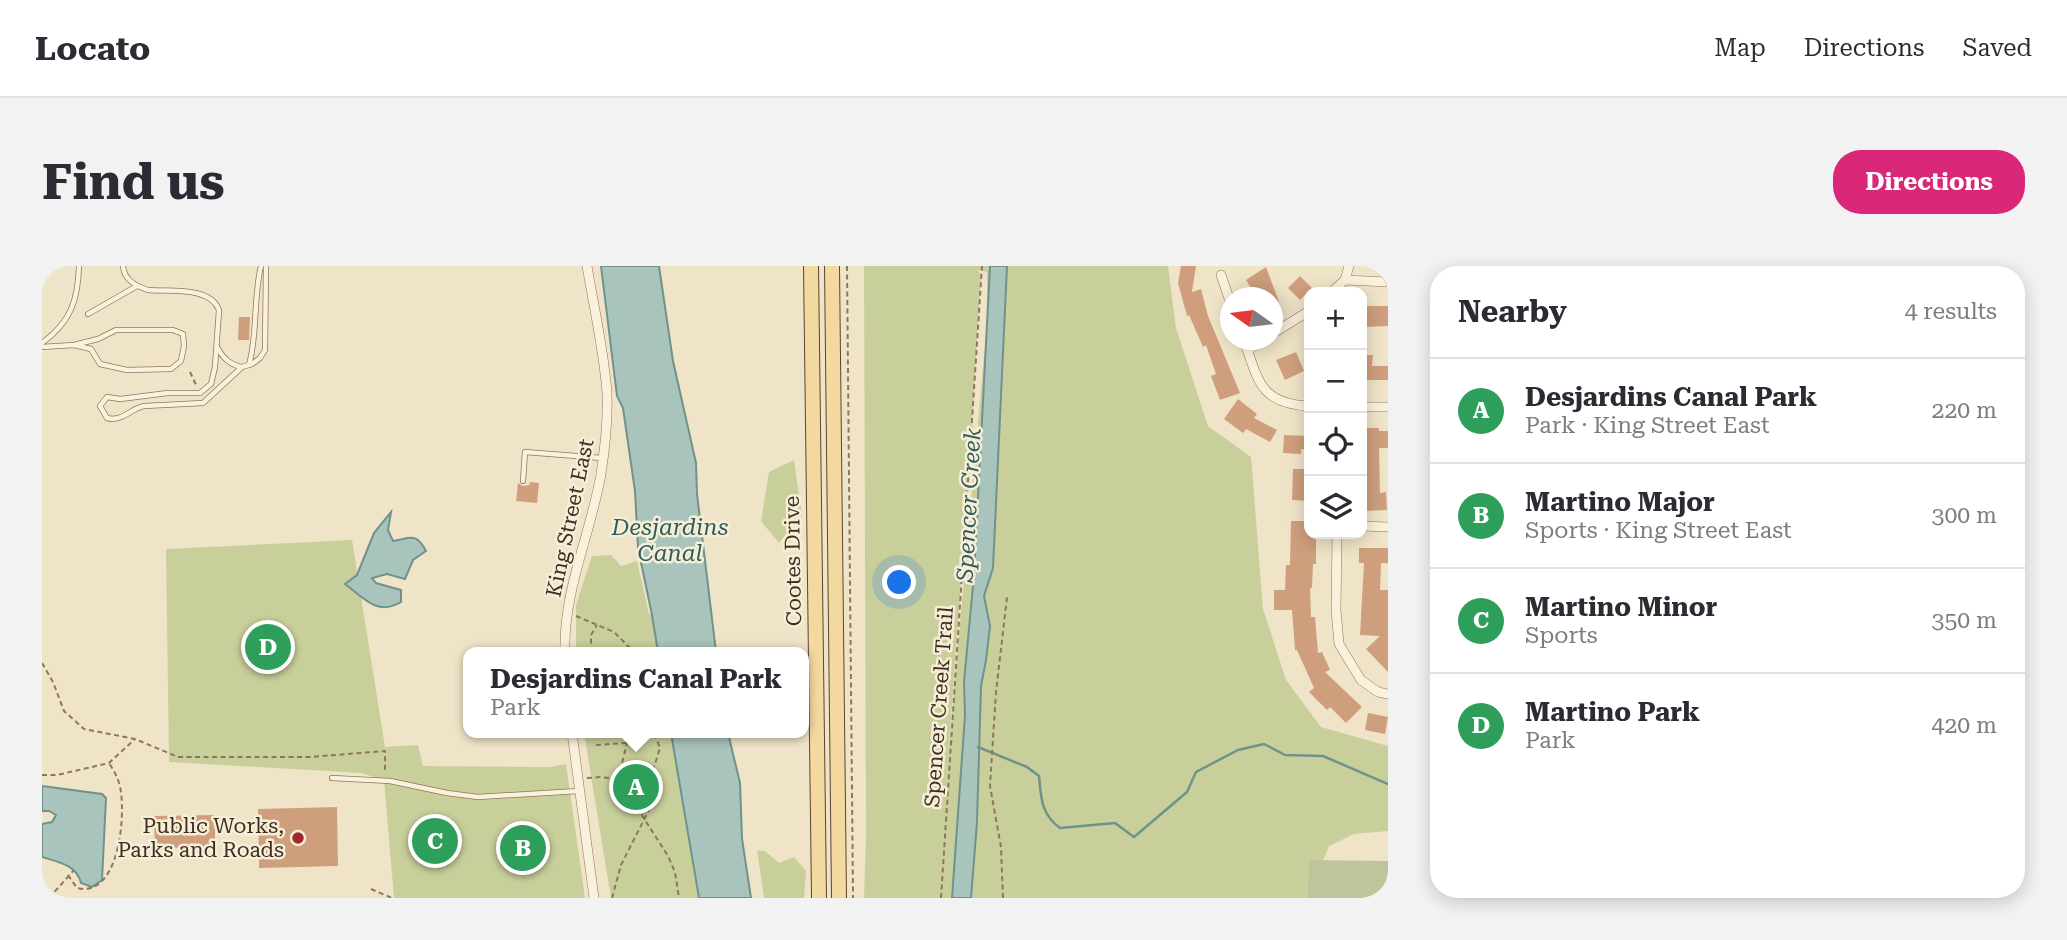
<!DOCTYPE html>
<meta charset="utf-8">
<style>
:root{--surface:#fff;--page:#f2f2f3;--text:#2b2b33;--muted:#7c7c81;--line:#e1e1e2;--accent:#db2777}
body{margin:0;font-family:"Roboto Serif",serif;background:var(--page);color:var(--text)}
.controls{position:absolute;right:21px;top:21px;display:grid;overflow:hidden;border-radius:14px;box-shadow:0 4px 18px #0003}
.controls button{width:63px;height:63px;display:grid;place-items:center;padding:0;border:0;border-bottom:2px solid var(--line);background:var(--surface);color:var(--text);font:35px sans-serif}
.compass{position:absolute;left:1178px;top:21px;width:63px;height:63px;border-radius:50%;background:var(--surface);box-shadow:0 4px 18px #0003;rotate:284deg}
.you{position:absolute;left:858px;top:317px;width:24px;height:24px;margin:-18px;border:5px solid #fff;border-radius:50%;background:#1a73e8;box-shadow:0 0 0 10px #1a73e833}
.badge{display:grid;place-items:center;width:46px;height:46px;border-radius:50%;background:var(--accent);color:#fff;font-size:23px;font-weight:700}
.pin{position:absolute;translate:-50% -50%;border:4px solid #fff;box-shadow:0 2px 7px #0006}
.popup{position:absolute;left:421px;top:381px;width:346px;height:91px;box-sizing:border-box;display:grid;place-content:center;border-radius:14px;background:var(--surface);filter:drop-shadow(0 2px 5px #0005);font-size:23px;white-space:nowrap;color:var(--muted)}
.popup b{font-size:26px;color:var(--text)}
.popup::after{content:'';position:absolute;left:50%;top:100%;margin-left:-14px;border:14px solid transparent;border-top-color:var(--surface)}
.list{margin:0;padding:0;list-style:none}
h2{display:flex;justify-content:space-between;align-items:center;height:91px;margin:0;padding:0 28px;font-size:30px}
h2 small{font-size:23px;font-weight:400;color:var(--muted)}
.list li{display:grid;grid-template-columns:46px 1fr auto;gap:21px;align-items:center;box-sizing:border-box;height:105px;padding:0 28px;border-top:2px solid var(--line)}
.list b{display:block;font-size:26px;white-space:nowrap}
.list p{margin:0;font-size:23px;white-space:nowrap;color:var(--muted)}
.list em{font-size:23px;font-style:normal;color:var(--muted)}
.icon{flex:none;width:38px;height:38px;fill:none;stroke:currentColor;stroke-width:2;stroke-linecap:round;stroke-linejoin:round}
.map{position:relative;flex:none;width:1346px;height:632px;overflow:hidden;border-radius:28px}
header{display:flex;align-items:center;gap:42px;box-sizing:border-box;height:98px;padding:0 35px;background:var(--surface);border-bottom:2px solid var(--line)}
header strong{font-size:33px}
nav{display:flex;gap:38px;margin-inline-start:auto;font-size:24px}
.intro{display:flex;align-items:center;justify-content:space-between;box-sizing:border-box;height:168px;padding:0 42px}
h1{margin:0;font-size:49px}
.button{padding:18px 32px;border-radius:28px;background:var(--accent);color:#fff;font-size:24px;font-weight:700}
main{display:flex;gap:42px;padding:0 42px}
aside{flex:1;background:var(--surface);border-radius:28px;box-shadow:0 4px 18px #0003}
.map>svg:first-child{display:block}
</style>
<header>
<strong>Locato</strong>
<nav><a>Map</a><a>Directions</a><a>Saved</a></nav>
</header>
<div class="intro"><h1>Find us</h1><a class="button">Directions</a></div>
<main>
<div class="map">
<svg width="1346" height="632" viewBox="0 0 1346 632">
<rect width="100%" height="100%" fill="#f0e4c8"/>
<g fill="#c9cf9b" fill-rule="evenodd">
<path d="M822,0H1126L1134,62L1166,160L1209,191L1221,343L1244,414L1279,461L1346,480V565L1312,568L1287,580L1272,617L1271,632H822L824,571ZM935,4L945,6V56L906,492L926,222L939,8Z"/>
<path d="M752,194L760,249L737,277L719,255L727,206Z"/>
<path d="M310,274L343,481L376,479L381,500L509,501L524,498L543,632H352L342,514L319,507L127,496L124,283Z"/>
<path d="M569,289L579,300L595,295L607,348L610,349L616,386H534V339L550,290Z"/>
<path d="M542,467H629L656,632H569Z"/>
<path d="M715,584L723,585L737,597L752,591L764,605L762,632H722Z"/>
</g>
<path fill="#bfc49a" d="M1267,594L1346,595V632H1266Z"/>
<g fill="#a9c4bc" stroke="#6f938a" stroke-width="2">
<path d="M559,0H617L631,95L654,197L655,228L674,386H616L610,349L596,282L593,225L581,142L575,130Z"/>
<path d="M948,0H965L951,302L942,330L948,360L944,394L939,420L935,556L929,632H910L923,449L922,416L932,309Z"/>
<path d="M349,246L346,264L351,275C369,272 374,266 384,285L371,294L363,313L345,308L330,312L334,317L359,324V336C335,350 323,333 303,318L315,309L332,267Z"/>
<path d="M629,467H686L698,517L700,573L709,632H657Z"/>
<path d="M0,520L60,528L64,532L60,614L50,621L39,617C35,599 16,596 0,591V558L10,556L14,549L7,545H0Z"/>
</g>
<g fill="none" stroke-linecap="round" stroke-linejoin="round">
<path stroke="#6f938a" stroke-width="2.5" d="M936,481L985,501L997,510C999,532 999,548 1018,562L1073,557L1092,571L1145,526L1154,506L1196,484L1222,478L1243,489L1281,490L1346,518"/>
</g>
<g fill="#cf9f7d">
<path d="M1139,0H1154L1150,26L1159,23L1166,50L1198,127L1178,134L1169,110L1174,108L1164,79L1161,81L1147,49L1145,50L1136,17Z"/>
<path d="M1224,1L1240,44L1230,48V32H1215L1204,14Z"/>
<path d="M1258,10L1270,22L1258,34L1246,22Z"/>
<path d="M1320,40H1346V60L1320,61Z"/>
<path d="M197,51H208L207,74H196Z"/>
<path d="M1254,86L1262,105L1243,114L1234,94Z"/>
<path d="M1320,89H1331L1330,100H1346V114H1320Z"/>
<path d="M1196,133L1215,148L1212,152L1235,164L1228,176L1204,163L1201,167L1182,153Z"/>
<path d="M1320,162H1337V165H1346V182H1337L1338,227L1344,226L1345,244L1320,245Z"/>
<path d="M1242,169L1267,170V184L1259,183V188L1241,187Z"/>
<path d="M1251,203H1267V235L1250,234Z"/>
<path d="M488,216L497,217L495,237L474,235L476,217L481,220L487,219Z"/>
<path d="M1249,255H1267V268H1274V298H1271L1270,322H1268L1269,351H1273L1276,387L1280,386L1288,404L1283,406L1320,441L1304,457L1288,441L1285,444L1267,426L1272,422L1255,384H1253L1250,344H1232V324H1243L1244,299H1248Z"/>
<path d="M1317,282H1346V297H1339L1338,324H1346V406L1324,383L1338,370L1318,369L1322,297H1317Z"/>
<path d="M1326,447L1346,451L1343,468L1323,464Z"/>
<path d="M295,541L296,600L217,602L216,543Z"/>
<path d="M173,549V581L113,582L112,550Z"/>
</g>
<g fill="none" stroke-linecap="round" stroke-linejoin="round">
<g stroke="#8d765c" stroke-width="6">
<g id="service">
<path d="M81,0C82,14 94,20 106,24C128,26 168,20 177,44L173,101L169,118L158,127H126L78,133L65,131L58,140L65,152C80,156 88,143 102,140L161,137L200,101L210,98L218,92L223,84L224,0"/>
<path d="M46,48L95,20"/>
<path d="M0,77C29,56 36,34 37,0"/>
<path d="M0,81L32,79L56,73L74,64H131L141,68L142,80L139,95L129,103L85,104L58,98L49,83L32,79"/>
<path d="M175,81C181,92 187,98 199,101"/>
<path d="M207,99C216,66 211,33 219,0"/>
<path d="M481,215L483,186L560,192"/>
<path d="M290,512L348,515L405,527L436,531L537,525"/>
</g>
</g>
<g stroke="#8d765c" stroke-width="10">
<g id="minor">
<path d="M1179,9L1188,35"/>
<path d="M1303,14L1346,16"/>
<path d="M1290,26L1303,14L1307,0"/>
<path d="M1230,68L1267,45"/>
<path d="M1202,74C1216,113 1217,138 1267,140"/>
<path d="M1205,84L1222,74"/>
<path d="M1320,141H1346"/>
<path d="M1320,260L1346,261"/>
<path d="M1295,268L1294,344L1297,378L1319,414L1336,426L1346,428"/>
<path d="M523,386C521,325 549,267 559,208C563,182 566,153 565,127C562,85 552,42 545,0"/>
<path d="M530,467L552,632"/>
</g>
</g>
<g stroke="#5b4430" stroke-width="16">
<g id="primary">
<path d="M769,0L777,632"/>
<path d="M790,0L797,632"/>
</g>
</g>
<g stroke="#8d765c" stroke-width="2" stroke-dasharray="5 3.5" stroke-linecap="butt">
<path d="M805,0L811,632"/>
<path d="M148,106L155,121"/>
<path d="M534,350L572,366L592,386"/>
<path d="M549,386V369L555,359"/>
<path d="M0,397L11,416L22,445L42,463L93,473L136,491H268L343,485V506"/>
<path d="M554,479L584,477"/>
<path d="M0,509H15L67,497L93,473"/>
<path d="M545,512L559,511L582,514L588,521L594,540L626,590L633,606L637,632"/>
<path d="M576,513L585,477L584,467"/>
<path d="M583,514L610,504"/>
<path d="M26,609L35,622C76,632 83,555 79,527C78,516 73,506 67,497"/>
<path d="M329,623L350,632"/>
<path d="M7,632L32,604"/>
<path d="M570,632L579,599L610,538L611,504L618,482L612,467"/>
<path d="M899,632L940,0"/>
<path d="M961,632L959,581L948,520L954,426L965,331"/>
</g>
<use href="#service" stroke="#faf1dc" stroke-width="4.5"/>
<use href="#minor" stroke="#faf1dc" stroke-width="9"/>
<use href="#primary" stroke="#f3d9a0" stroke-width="14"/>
</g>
<circle fill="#9e2a2b" stroke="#f7eed8" stroke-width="2.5" cx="256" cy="572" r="7"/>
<g text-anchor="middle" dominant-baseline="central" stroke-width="5" stroke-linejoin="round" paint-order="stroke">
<g font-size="21" fill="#3d2e20" stroke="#f7eed8">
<text transform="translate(528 252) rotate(-78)">King Street East</text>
<text transform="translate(751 295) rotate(-91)">Cootes Drive</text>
<text transform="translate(897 441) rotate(-86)">Spencer Creek Trail</text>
</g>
<g font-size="21" fill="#3d2e20" stroke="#f7eed8" text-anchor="end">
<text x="242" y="560">Public Works,<tspan x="242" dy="24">Parks and Roads</tspan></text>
</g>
<g font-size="23" font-style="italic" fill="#2f5d5a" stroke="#f7eed8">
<text transform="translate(927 239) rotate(-87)">Spencer Creek</text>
<text x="628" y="261">Desjardins<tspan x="628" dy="26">Canal</tspan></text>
</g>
</g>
</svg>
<div class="controls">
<button>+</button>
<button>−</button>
<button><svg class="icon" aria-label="locate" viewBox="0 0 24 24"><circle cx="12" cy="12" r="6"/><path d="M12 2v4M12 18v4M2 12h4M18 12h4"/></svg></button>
<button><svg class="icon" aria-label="layers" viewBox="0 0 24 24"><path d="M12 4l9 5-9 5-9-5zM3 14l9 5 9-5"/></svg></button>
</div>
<svg class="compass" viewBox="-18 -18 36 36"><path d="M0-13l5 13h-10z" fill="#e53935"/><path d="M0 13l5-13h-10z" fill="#7c7c81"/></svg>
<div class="you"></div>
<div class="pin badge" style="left:594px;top:521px;background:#2e9e5b">A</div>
<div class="popup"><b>Desjardins Canal Park</b>Park</div>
<div class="pin badge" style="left:481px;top:582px;background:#2e9e5b">B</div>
<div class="pin badge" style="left:393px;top:575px;background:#2e9e5b">C</div>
<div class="pin badge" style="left:226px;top:381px;background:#2e9e5b">D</div>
</div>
<aside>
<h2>Nearby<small>4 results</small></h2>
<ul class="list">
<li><span class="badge" style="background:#2e9e5b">A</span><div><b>Desjardins Canal Park</b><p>Park · King Street East</p></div><em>220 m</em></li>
<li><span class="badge" style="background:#2e9e5b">B</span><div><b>Martino Major</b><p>Sports · King Street East</p></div><em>300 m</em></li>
<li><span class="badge" style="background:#2e9e5b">C</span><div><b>Martino Minor</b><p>Sports</p></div><em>350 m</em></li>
<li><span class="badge" style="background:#2e9e5b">D</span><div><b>Martino Park</b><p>Park</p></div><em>420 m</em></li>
</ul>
</aside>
</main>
